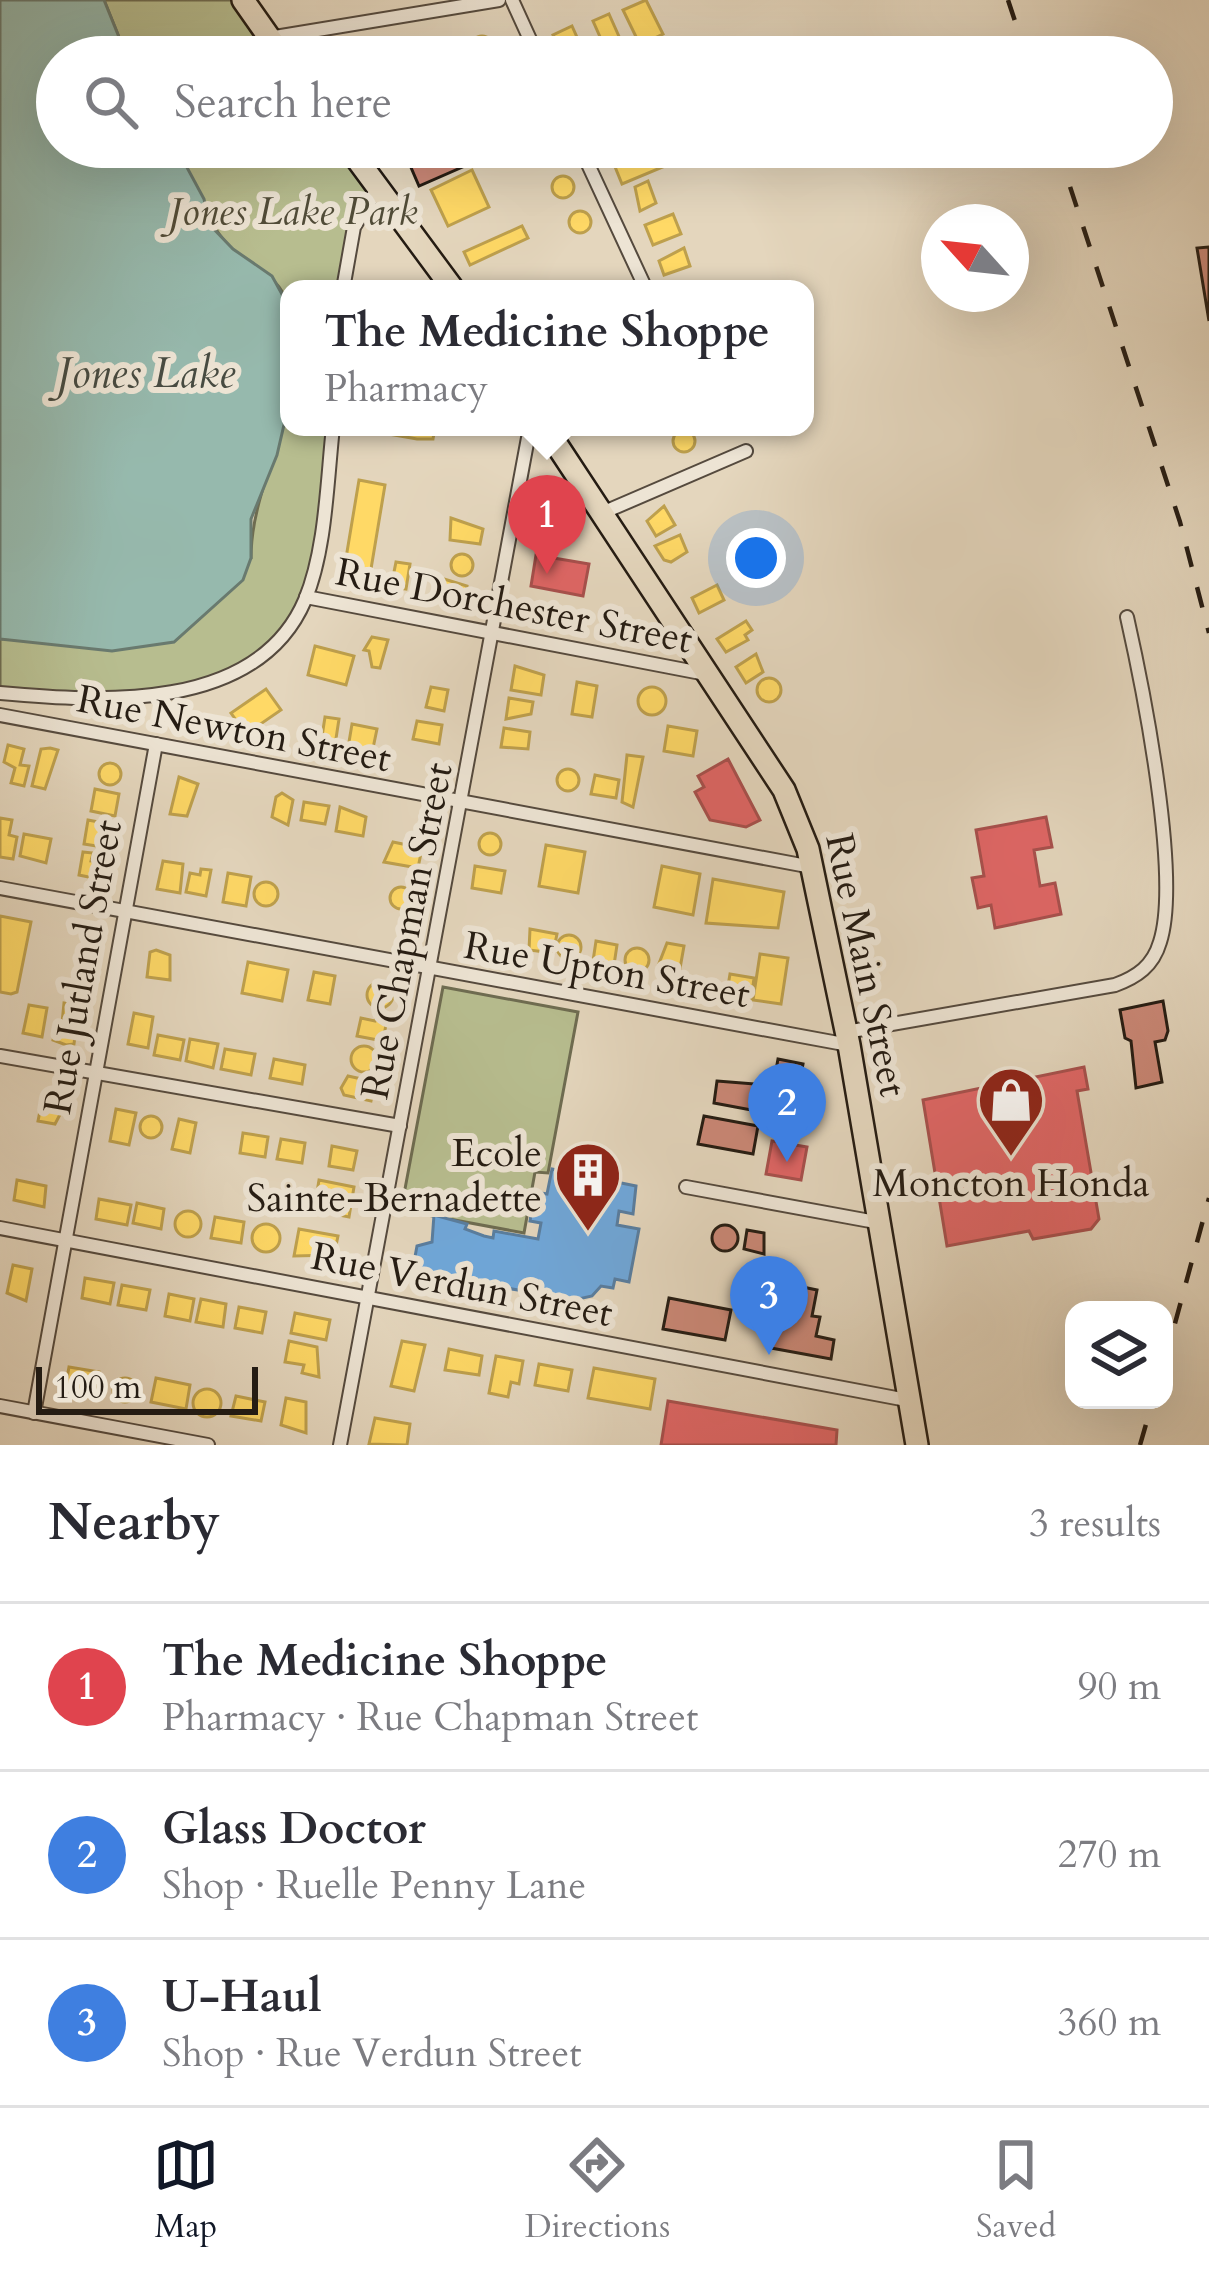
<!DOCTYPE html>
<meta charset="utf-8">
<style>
:root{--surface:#fff;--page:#f7f7f7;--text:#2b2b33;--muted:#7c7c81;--line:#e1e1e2;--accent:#111827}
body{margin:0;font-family:Cardo,serif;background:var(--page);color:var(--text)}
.controls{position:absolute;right:36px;bottom:36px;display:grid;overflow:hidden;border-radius:24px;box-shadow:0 12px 48px #0002}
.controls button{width:108px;height:108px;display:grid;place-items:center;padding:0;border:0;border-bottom:3px solid var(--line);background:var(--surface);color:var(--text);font:60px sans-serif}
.compass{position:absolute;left:921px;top:204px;width:108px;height:108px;border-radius:50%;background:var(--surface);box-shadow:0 12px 48px #0002;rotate:297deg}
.scale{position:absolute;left:36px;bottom:30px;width:222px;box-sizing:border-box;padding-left:12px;border:6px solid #251c13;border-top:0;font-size:33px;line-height:42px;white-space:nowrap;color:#251c13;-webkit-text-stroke:9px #ede4d4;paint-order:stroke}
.you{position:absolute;left:756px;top:558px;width:42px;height:42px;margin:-30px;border:9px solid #fff;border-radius:50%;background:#1a73e8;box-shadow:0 0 0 18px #1a73e833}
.badge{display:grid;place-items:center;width:78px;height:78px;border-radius:50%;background:var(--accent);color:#fff;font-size:39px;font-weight:700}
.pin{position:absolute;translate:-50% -99px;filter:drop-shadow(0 3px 6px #0008)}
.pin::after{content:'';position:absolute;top:63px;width:42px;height:36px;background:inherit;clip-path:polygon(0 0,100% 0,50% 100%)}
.popup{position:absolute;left:280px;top:280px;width:534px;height:156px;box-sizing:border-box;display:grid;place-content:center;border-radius:24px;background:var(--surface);filter:drop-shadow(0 3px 9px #0005);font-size:39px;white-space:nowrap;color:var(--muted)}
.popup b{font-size:45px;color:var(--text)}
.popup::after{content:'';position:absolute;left:50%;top:100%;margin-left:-24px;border:24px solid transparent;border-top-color:var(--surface)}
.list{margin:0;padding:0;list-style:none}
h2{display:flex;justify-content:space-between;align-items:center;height:156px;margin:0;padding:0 48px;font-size:51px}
h2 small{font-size:39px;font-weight:400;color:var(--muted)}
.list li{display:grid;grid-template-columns:78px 1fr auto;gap:36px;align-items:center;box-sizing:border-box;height:168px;padding:0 48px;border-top:3px solid var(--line)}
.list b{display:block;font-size:45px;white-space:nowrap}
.list p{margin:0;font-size:39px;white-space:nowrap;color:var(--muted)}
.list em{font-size:39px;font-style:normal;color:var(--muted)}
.icon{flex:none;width:66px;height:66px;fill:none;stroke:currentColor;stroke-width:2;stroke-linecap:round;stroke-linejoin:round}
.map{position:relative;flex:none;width:1209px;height:1445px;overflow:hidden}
.search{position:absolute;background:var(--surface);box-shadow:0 12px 48px #0002;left:36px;right:36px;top:36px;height:132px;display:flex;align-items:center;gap:30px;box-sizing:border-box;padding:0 42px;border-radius:66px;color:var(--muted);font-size:45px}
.sheet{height:660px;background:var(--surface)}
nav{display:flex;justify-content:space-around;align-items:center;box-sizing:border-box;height:168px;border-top:3px solid var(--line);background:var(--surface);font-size:33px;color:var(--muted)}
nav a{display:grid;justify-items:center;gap:6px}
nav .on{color:var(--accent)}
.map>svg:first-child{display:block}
</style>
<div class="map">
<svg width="1209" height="1445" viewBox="0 0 1209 1445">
<rect width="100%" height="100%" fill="#e4d6bd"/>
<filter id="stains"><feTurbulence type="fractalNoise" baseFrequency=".00167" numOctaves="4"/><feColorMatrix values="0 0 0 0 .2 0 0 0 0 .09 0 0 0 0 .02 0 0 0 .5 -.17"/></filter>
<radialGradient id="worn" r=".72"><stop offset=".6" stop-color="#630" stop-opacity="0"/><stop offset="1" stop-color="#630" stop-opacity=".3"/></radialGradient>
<g fill="#b7bd8f" stroke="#6e6c51" stroke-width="3">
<path d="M104,0H243L283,57H127Z"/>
<path d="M176,147H348L378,188L354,227L343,289H289V307C280,275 252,267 230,247C204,221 194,180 176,147Z"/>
<path d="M289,403V427H333C327,465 319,571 305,599C248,713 105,697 0,693V639L24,638L251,558C251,504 277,456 289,403Z"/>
<path d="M443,987L578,1012L548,1173L535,1172L524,1233L401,1210Z"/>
</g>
<path fill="#96b9ad" stroke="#697a6f" stroke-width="3" d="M0,0H104L127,57H57V147H176L204,199L209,224L233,249L272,276L289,307V403L277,455L251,519V558L243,580L174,642L112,651L0,639Z"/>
<g fill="#ffd966" stroke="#bea04d" stroke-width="3">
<path d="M646,0L663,34L640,45L623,10Z"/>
<path d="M609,14L621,41L605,48L593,21Z"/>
<path d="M572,26L584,53L563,57L553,35Z"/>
<circle cx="482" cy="47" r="11"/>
<path d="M607,147H664L670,164L622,184Z"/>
<path d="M472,170L489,207L448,226L431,190Z"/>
<circle cx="563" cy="187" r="11"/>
<path d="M648,181L656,203L640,211L635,187Z"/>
<circle cx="580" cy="222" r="11"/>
<path d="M673,214L681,234L653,245L645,225Z"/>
<path d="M522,226L528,238L470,265L464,252Z"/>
<path d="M684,248L690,266L664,275L659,261Z"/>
<path d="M435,427L433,439H417L360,429Z"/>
<circle cx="684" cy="441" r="11"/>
<path d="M359,480L385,485L369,581L343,576Z"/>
<path d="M664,506L675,525L656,536L647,521Z"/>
<path d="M451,518L483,529L480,544L450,540Z"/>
<path d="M680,535L687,552L671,562L664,560L655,546Z"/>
<circle cx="462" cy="565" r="11"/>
<path d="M396,562L410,564L406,589L391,587Z"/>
<path d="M444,579L467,586L464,603L440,598Z"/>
<path d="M717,585L724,600L699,613L692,598Z"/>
<path d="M746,621L752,630L745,635L748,640L726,652L717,639Z"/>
<path d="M372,637L388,640L380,668L372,667L369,651L364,650Z"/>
<path d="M315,646L354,656L346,685L308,675Z"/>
<path d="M756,654L763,672L746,683L736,667Z"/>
<path d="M515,666L544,675L541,695L511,690Z"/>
<circle cx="769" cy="690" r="12"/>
<path d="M577,682L597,686L592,717L572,714Z"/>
<path d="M431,687L448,690L444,711L426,707Z"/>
<circle cx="652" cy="701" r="14"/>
<path d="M266,689L281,710L246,734L231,713Z"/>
<path d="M509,698L533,702L531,714L506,719Z"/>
<path d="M325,717L339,719L335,745L321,743Z"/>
<path d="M417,721L442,725L439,744L413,739Z"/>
<path d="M352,724L377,729L372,753L348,748Z"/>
<path d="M668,726L697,731L693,756L664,751Z"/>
<path d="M504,728L530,732L528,749L501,747Z"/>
<path d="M8,745L24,749L20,765L29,766L24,786L11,783L15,768L4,762Z"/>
<path d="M50,748L58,750L45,789L32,786L41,749Z"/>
<path d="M627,755L643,757L633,807L622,802Z"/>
<circle cx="110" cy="774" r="11"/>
<circle cx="568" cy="780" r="11"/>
<path d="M595,775L619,780L616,798L591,794Z"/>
<path d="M179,777L198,784L187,816L170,814Z"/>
<path d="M95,789L119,794L115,816L91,811Z"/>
<path d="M282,793L293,800L288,825L272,817L276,797Z"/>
<path d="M304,802L329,806L325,824L301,820Z"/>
<path d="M340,807L366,817L363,836L336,831Z"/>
<path d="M0,818L12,820L9,835L17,837L13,859L0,857Z"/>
<path d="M88,820L114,825L109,848L84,844Z"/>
<circle cx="490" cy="844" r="11"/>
<path d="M24,834L51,839L46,863L20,856Z"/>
<path d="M393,842L422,848L418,868L384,862Z"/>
<path d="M546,845L585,852L578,893L539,886Z"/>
<path d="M83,852L93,853L91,861L107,863L103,880L79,875Z"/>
<path d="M163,861L183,864L180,893L157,889Z"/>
<path d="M475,866L505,871L501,893L472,888Z"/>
<path d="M662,866L700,874L693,915L654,907Z"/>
<path d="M201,869L211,870L206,896L186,892L190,873L200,875Z"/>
<path d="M228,873L251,877L246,906L223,902Z"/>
<path d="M713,879L784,892L778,928L706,923Z"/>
<circle cx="266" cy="894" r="12"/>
<circle cx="401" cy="898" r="11"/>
<path d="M0,916L31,922L17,992L11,994L0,992Z"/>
<path d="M530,929L557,934L553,953L529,950Z"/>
<circle cx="569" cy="947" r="12"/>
<path d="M596,941L617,945L614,965L593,961Z"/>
<path d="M667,943L684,946L679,974L673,978L662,976L658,966Z"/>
<circle cx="637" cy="960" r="12"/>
<path d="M156,950L170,955V980L147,977L150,952Z"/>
<path d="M760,954L788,958L781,1004L753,1000Z"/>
<path d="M248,962L288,970L282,1001L242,993Z"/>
<path d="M314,972L335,976L330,1004L308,1000Z"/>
<path d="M730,974L754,978L751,1001L726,998Z"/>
<circle cx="380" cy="995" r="13"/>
<path d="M64,1003L79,1006L74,1044L66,1045L53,1040L57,1022L62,1023Z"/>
<path d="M29,1005L47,1008L42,1037L23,1033Z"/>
<path d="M134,1013L153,1017L148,1048L128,1044Z"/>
<path d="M376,1017L387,1019L383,1041L357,1036L361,1018L375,1021Z"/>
<path d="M158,1035L184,1040L180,1060L154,1055Z"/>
<path d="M190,1039L218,1044L213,1068L186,1061Z"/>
<circle cx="364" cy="1059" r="13"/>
<path d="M225,1049L255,1054L251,1075L221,1069Z"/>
<path d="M274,1059L305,1065L302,1084L270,1078Z"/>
<path d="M348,1076L375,1082L371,1101L344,1095L341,1088Z"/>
<path d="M50,1100L65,1105L55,1124L38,1121L42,1101Z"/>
<path d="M116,1109L136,1113L129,1145L110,1141Z"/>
<circle cx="151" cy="1127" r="11"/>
<path d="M179,1119L196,1123L190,1153L172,1149Z"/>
<path d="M243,1133L268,1137L265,1157L240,1153Z"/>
<path d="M281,1139L305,1143L302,1163L277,1159Z"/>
<path d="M332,1146L357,1151L353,1170L329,1166Z"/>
<path d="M17,1180L46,1186L44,1207L14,1200Z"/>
<path d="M319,1180L354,1187L349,1217L314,1210Z"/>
<path d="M99,1199L131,1205L127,1225L96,1219Z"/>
<path d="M137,1203L164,1209L161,1229L133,1223Z"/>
<circle cx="188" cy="1224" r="13"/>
<path d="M215,1217L244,1222L241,1243L211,1238Z"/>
<circle cx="266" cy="1238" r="14"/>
<path d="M299,1229L338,1236L334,1255L294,1256Z"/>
<path d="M13,1265L32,1269L26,1301L7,1293Z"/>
<path d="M85,1278L114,1283L110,1304L82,1298Z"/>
<path d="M122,1285L150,1290L146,1310L118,1305Z"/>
<path d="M169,1294L194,1299L190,1321L165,1316Z"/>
<path d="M201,1299L226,1304L223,1327L196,1322Z"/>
<path d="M239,1307L266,1312L262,1333L235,1328Z"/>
<path d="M295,1313L330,1320L326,1340L291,1333Z"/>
<path d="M289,1341L317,1347L319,1377L302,1373L304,1365L285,1362Z"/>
<path d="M402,1341L425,1345L414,1391L391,1386Z"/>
<path d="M449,1349L482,1356L479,1375L445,1370Z"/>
<path d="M496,1356L523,1361L519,1384L511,1382L508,1397L489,1393Z"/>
<path d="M539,1364L572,1370L568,1391L535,1385Z"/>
<path d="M69,1367L99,1372L96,1392L65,1389Z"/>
<path d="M594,1368L655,1379L650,1409L588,1398Z"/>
<path d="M156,1378L190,1385L186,1409L151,1402Z"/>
<circle cx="125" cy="1390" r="12"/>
<circle cx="207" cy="1403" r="14"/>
<path d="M236,1396L265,1402L261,1421L231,1416Z"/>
<path d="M286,1398L306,1402V1433L281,1425Z"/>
<path d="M375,1418L410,1424L407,1445L369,1444Z"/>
</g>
<g fill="#e06666" stroke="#a8504d" stroke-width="3">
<path d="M536,555L589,564L583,596L531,586Z"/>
<path d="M728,759L760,820L746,827L710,820L695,792L704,787L698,776Z"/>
<path d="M1046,817L1052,847L1034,850L1040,886L1055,883L1061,914L995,928L991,905L978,908L972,878L984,876L976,830Z"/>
<path d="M1084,1067L1088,1089L1077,1091L1099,1219L1091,1229L1033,1239L1029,1231L947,1246L923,1100Z"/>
<path d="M772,1141L807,1147L801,1180L766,1174Z"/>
<path d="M668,1401L837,1430L836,1445H661Z"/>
</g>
<path fill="#6fa8dc" stroke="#597ea0" stroke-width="3" d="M552,1169L636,1186L633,1214L619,1211L617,1225L639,1229L629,1282L615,1279L613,1288L601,1286L592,1296L561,1303L543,1294L412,1273L417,1246L432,1242L434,1215L467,1224L465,1229L484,1236L493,1238L494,1231L538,1239L541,1223L530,1221L535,1192L547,1194Z"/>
<g fill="#cb8877" stroke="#251c13" stroke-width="3">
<path d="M459,147L467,165L419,186L403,149Z"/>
<path d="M1209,247V321L1197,248Z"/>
<path d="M1163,1001L1168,1031L1165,1040L1155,1042L1162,1082L1136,1088L1131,1041L1125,1038L1120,1010Z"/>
<path d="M778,1059L803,1064L793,1119L768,1114Z"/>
<path d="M717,1081L766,1085L762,1112L714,1103Z"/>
<path d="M704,1116L758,1126L753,1154L698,1144Z"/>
<circle cx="725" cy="1238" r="13"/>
<path d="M747,1230L764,1233V1254L744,1249Z"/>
<path d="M783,1283L817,1290L812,1316L820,1317L816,1336L834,1340L831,1359L771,1348Z"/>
<path d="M669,1298L731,1310L725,1340L663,1329Z"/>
</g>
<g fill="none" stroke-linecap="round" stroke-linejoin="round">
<g stroke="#554a3e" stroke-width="16">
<g id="minor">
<path d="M512,0L538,57"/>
<path d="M269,38L499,0"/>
<path d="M580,147L646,289"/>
<path d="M343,289L354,227L378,188"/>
<path d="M602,513L746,451"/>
<path d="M306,597L706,674"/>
<path d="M0,693C99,702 257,713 305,600C326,550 327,481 333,427"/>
<path d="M0,715L812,867"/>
<path d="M0,888L849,1045"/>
<path d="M846,1032L1115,985C1137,977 1153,966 1160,942C1181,877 1143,688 1127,617"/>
<path d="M0,1056L400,1126"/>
<path d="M686,1187L881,1223"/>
<path d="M0,1228L912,1401"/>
<path d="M0,1406L208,1445"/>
<path d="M34,1413L156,744"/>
<path d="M340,1445L530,427"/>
</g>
</g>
<g stroke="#251c13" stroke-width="26">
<g id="primary">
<path d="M243,0L283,57"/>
<path d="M348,147L453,289"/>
<path d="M545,427L784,790L808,849L849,1045L917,1445"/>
</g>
</g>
<use href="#minor" stroke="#ede4d4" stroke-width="12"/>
<use href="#primary" stroke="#e4d6bd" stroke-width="21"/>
<g stroke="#251c13" stroke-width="4.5" stroke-dasharray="21 21" stroke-linecap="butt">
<path d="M1008,0L1027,57"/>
<path d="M1057,147L1180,522L1209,633"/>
<path d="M1164,1364L1209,1198"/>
<path d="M1140,1445L1153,1400"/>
</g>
</g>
<defs>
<g id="shop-pin" transform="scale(3.45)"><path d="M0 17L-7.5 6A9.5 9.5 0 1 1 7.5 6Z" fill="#8f2418" stroke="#ede4d4"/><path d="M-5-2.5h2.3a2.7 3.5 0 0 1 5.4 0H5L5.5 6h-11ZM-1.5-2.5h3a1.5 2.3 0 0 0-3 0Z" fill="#fff"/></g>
<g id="building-pin" transform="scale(3.45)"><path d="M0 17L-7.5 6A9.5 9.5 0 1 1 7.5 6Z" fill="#8f2418" stroke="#ede4d4"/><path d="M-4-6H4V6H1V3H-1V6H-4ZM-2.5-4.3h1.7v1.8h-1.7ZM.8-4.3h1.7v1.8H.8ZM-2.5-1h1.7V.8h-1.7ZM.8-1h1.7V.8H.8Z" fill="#fff"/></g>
</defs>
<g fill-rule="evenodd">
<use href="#shop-pin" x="1011" y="1100"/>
<use href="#building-pin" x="588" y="1175"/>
</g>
<g text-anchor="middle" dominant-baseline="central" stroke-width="12" stroke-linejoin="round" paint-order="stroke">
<g font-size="39" font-style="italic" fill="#514c38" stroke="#ede4d4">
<text x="293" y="211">Jones Lake Park</text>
</g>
<g font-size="39" fill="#251c13" stroke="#ede4d4">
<text transform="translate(514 606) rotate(11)">Rue Dorchester Street</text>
<text transform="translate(234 729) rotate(11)">Rue Newton Street</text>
<text transform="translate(407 931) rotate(-79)">Rue Chapman Street</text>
<text transform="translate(866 965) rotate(78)">Rue Main Street</text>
<text transform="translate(83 967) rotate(-80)">Rue Jutland Street</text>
<text transform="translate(607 970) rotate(10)">Rue Upton Street</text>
<text transform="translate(462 1285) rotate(11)">Rue Verdun Street</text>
</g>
<g font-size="39" fill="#251c13" stroke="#ede4d4" text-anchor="end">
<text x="542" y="1153">Ecole<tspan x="542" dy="45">Sainte-Bernadette</tspan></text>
<text x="1011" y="1183" text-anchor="middle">Moncton Honda</text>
</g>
<g font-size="42" font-style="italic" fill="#474b41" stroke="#ede4d4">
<text x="146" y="373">Jones Lake</text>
</g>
</g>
<rect width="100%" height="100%" filter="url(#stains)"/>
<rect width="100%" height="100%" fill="url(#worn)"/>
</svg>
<div class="controls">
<button><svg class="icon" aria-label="layers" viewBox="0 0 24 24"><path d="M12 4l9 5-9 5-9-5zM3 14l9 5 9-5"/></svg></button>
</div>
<svg class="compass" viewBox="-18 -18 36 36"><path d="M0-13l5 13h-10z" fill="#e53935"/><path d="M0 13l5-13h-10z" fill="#7c7c81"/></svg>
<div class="scale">100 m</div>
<div class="you"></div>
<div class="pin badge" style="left:547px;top:574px;background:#e0444e">1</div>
<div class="popup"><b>The Medicine Shoppe</b>Pharmacy</div>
<div class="pin badge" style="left:787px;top:1162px;background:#3f7fe0">2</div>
<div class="pin badge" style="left:769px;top:1355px;background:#3f7fe0">3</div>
<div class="search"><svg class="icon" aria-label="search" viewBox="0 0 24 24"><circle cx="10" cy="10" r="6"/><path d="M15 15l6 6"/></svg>Search here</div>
</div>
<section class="sheet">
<h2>Nearby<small>3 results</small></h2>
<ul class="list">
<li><span class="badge" style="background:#e0444e">1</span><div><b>The Medicine Shoppe</b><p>Pharmacy · Rue Chapman Street</p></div><em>90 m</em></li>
<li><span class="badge" style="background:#3f7fe0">2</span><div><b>Glass Doctor</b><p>Shop · Ruelle Penny Lane</p></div><em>270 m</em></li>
<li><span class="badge" style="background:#3f7fe0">3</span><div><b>U-Haul</b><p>Shop · Rue Verdun Street</p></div><em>360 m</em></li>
</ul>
</section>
<nav>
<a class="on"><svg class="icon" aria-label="map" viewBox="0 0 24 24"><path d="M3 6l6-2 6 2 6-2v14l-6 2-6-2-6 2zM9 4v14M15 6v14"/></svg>Map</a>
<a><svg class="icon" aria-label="directions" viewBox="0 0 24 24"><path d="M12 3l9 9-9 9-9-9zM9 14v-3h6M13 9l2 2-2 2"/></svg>Directions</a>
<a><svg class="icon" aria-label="saved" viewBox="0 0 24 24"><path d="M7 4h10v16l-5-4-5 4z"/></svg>Saved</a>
</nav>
